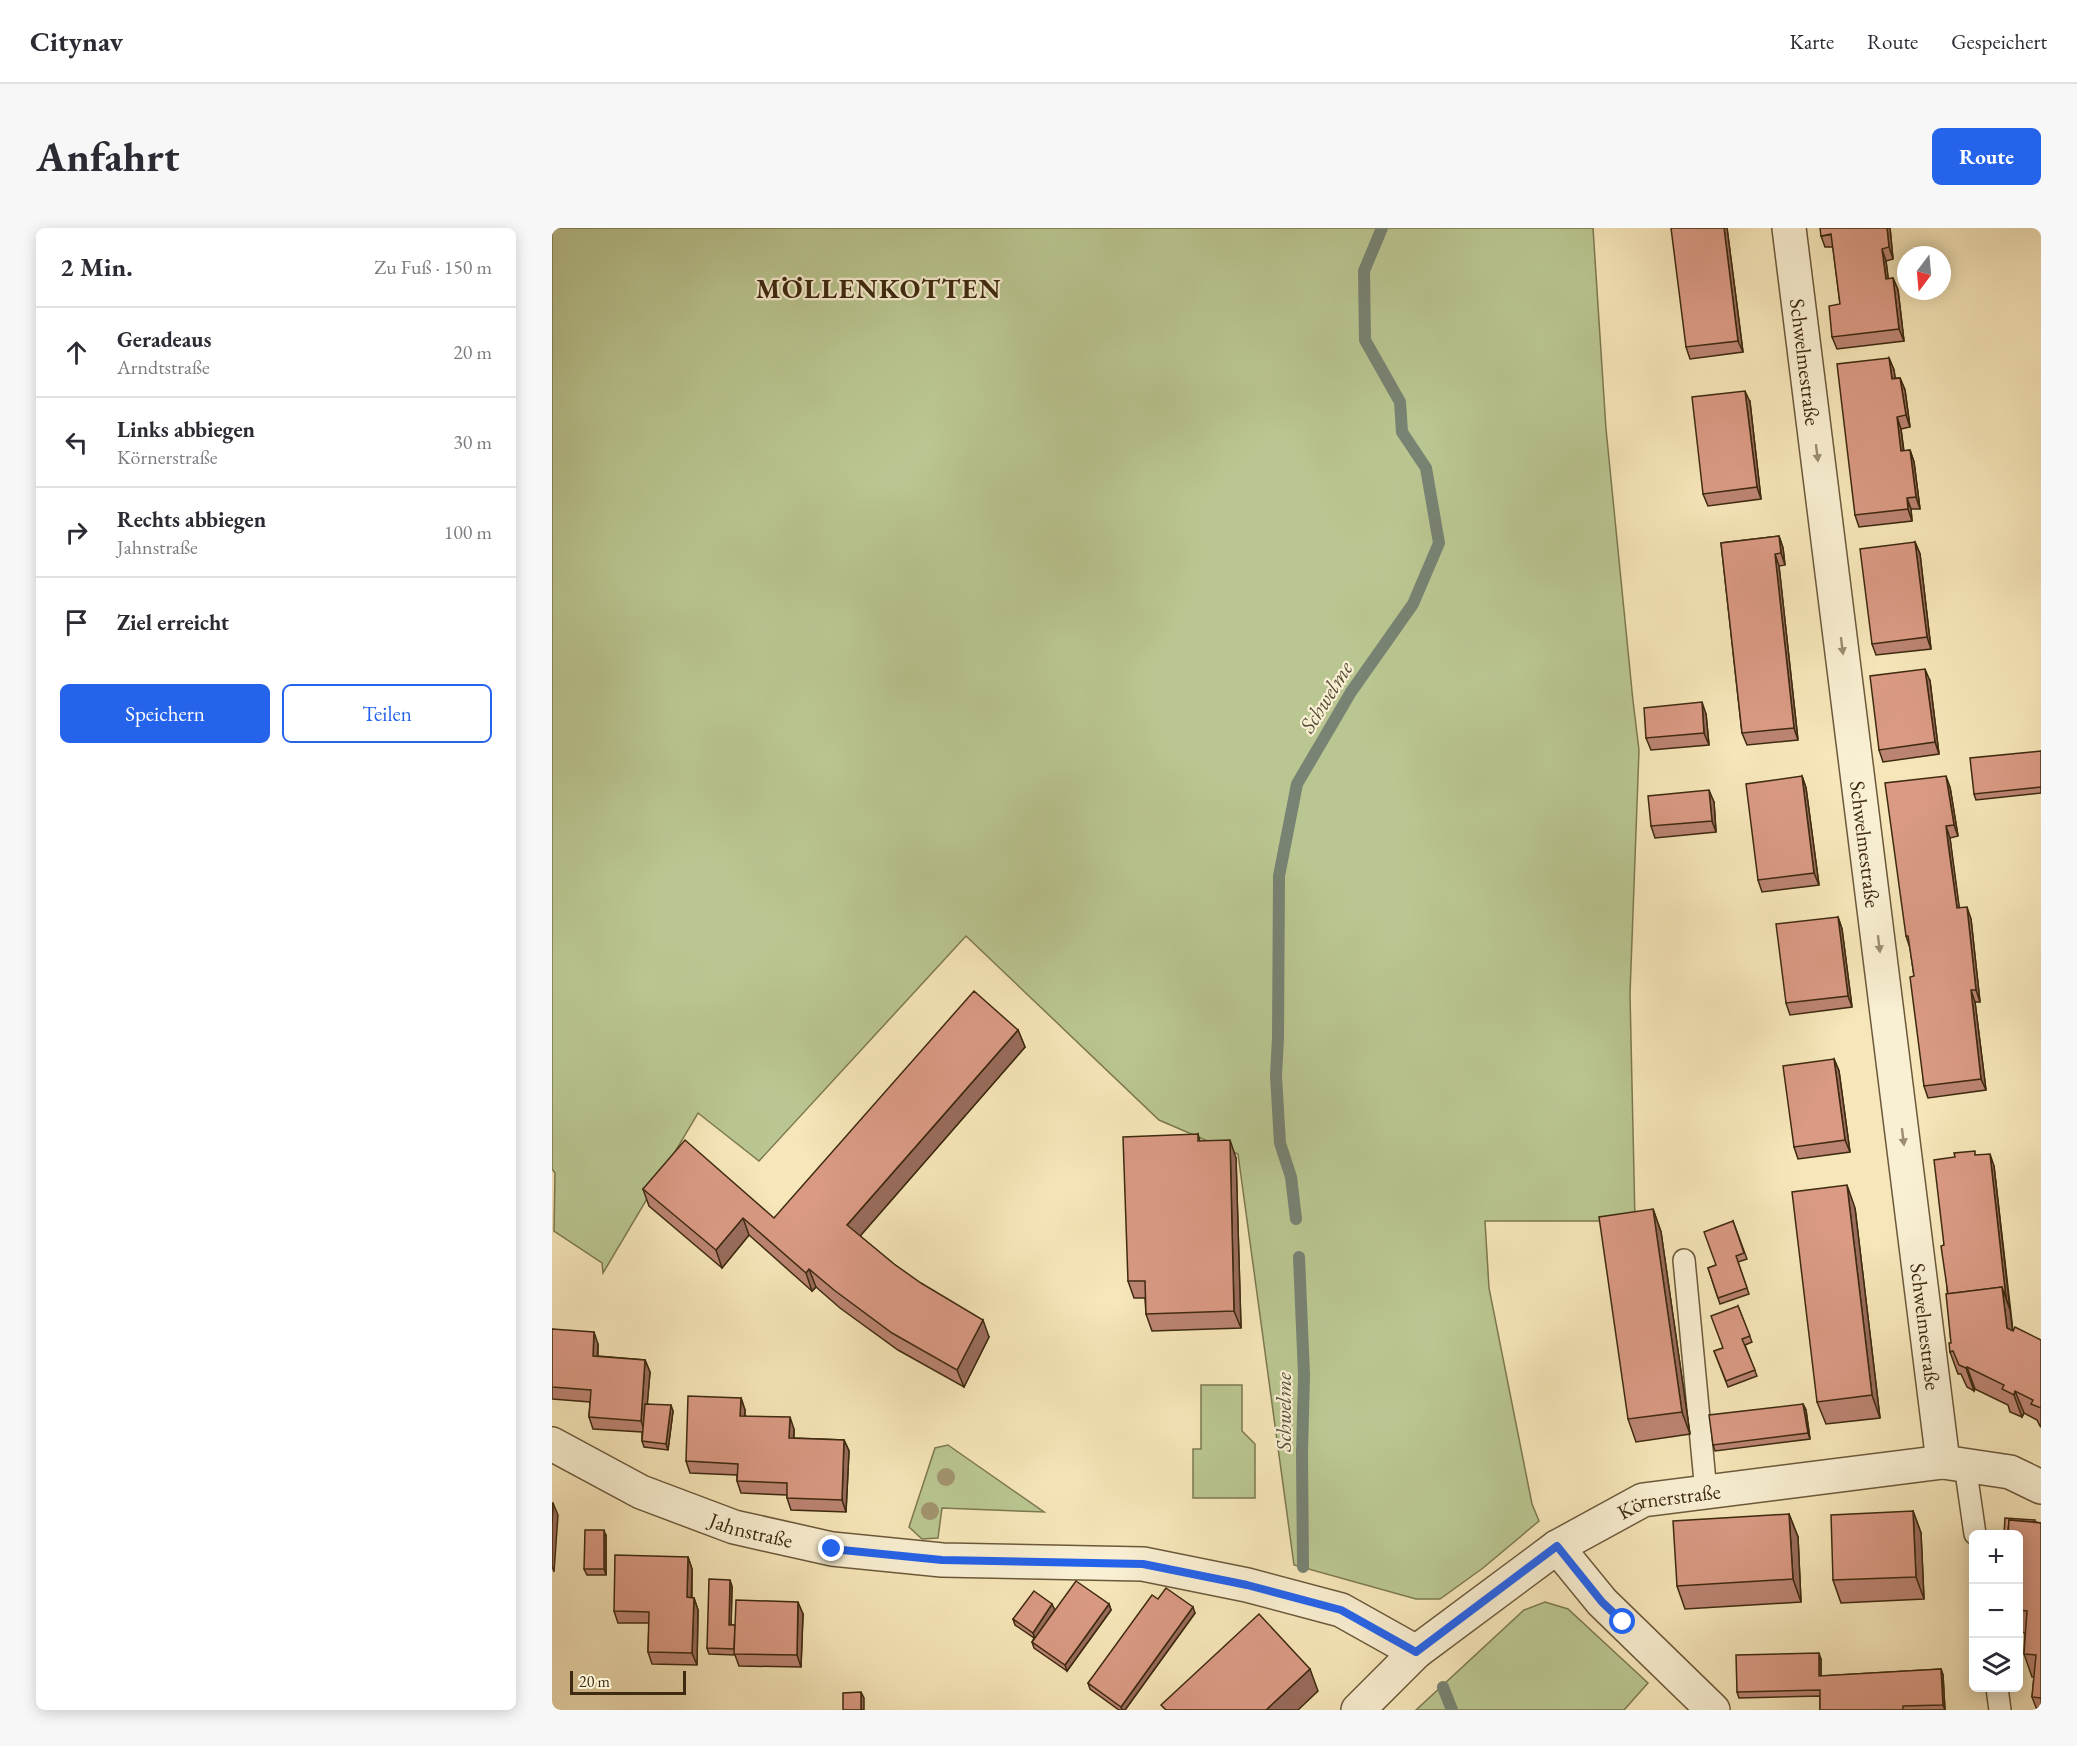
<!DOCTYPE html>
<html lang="de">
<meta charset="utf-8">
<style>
:root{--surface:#fff;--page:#f7f7f7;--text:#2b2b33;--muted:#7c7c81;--line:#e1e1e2;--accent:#2563eb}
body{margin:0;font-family:"EB Garamond",serif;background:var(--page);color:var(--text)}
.controls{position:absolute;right:18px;bottom:18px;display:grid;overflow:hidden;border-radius:9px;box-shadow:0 3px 15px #0003}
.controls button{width:54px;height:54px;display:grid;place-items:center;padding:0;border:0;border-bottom:2px solid var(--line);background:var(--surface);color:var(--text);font:30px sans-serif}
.compass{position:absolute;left:1345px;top:18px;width:54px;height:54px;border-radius:50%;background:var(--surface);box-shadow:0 3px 15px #0003;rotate:196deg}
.scale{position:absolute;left:18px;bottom:15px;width:116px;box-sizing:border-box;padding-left:6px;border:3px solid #3e2a10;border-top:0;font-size:16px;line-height:21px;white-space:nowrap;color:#3e2a10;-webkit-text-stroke:4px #f9efd2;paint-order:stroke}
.stop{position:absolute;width:18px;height:18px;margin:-14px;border:4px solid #2563eb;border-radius:50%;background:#fff}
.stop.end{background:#2563eb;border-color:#fff;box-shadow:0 2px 6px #0008}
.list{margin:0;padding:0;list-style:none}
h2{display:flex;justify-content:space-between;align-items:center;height:78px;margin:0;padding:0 24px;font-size:26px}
h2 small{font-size:20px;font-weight:400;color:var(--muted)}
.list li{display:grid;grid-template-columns:39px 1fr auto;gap:18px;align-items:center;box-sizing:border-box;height:90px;padding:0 24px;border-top:2px solid var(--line)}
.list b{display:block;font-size:22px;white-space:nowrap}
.list p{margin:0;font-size:20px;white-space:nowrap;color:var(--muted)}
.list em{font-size:20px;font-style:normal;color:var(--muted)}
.actions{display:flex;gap:12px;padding:18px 24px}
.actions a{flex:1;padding:14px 0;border:2px solid var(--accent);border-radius:9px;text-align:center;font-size:21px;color:var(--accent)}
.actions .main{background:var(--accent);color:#fff}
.icon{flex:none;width:33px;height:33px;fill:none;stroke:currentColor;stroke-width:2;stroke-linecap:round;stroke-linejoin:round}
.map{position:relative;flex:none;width:1489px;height:1482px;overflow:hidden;border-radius:9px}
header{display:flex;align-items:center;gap:36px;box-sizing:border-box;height:84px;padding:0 30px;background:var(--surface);border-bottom:2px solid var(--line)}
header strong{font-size:28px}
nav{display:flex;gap:33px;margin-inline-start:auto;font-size:21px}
.intro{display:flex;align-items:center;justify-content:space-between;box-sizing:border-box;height:144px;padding:0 36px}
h1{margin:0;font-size:42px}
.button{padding:15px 27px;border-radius:9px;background:var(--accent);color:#fff;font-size:21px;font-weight:700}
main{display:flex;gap:36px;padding:0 36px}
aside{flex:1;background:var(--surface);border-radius:9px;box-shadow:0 3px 15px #0003}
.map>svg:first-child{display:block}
</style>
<header>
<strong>Citynav</strong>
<nav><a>Karte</a><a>Route</a><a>Gespeichert</a></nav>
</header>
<div class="intro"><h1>Anfahrt</h1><a class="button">Route</a></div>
<main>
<aside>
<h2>2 Min.<small>Zu Fuß · 150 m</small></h2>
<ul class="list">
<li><svg class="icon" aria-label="ahead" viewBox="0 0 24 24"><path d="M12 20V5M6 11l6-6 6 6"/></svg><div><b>Geradeaus</b><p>Arndtstraße</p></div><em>20 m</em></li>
<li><svg class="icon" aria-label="left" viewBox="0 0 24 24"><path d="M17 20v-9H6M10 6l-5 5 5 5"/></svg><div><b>Links abbiegen</b><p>Körnerstraße</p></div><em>30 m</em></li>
<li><svg class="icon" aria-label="right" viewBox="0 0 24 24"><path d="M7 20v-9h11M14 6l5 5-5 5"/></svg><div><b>Rechts abbiegen</b><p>Jahnstraße</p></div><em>100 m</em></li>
<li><svg class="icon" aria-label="arrive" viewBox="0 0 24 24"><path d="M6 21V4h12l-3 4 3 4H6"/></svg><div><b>Ziel erreicht</b></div></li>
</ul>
<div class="actions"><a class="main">Speichern</a><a>Teilen</a></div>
</aside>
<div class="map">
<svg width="1489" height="1482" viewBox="0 0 1489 1482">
<rect width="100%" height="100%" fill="#f6e6b9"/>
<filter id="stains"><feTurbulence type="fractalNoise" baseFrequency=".00333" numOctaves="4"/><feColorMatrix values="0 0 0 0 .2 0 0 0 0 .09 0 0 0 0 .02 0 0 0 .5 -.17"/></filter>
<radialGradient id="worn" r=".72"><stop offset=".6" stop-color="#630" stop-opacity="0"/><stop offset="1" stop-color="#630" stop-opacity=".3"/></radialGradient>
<g fill="#bac691" stroke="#7c7850" stroke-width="1.5">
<path d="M0,0H1041L1054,201L1081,473L1087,522L1078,766L1083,993H933L937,1060L980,1276L987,1293L931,1340L888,1371H864L742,1337L686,926L607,892L414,708L207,933L146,885L51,1045L50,1035L2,1003L3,945L0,941Z"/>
<path d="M649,1157H690V1203L703,1216V1270H641V1221H649Z"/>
<path d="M396,1217L492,1284L390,1280L386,1310L370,1311L357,1299L383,1220Z"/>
<path d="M993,1374L1016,1381L1096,1455L1072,1482H864L972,1382Z"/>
</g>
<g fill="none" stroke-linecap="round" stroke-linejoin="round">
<g stroke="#788373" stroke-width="12">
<path d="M744,991L739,949L728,915L724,848L726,810L727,648L745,556L799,464L861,376L887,315L874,240L850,204L848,174L813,112L812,43L830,0"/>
<path d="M747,1029L752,1147L750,1225L751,1339"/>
<path d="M891,1459L900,1482"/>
</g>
<g stroke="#6c593a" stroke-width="24">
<g id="lane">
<path d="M1132,1032L1154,1264"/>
<path d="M1413,1237L1423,1306"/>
<path d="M1445,1460L1448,1482"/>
</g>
</g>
<g stroke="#6c593a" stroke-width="36">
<g id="street">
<path id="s1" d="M1237,0L1391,1234"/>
<path id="s2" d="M0,1216L89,1264L182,1299L280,1321L390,1332L591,1336L695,1357L789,1382L864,1424"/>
<path d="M1005,1319L1050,1374L1161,1482"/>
<path id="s3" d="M806,1482L864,1424L1005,1319L1091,1272L1391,1234L1458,1244L1489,1259"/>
</g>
</g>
<use href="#lane" stroke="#f9efd2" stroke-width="21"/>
<use href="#street" stroke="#f9efd2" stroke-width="33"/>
</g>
<g fill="#a2946e">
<circle cx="394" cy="1249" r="9"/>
<circle cx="378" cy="1283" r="9"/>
</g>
<g fill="#bb8472" stroke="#3e2a10" stroke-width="1.5">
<path d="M1175,0L1191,124L1138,131L1134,119Z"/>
<path d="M1338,0L1341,31L1334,33L1336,51L1341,50L1346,62L1352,113L1285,121L1280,109L1288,76L1281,19H1273L1269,8Z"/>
<path d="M1337,130L1342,142L1343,150H1348L1353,162L1358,199L1349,201L1352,223L1358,222L1362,234L1368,281H1359L1360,293L1307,299L1303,287Z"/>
<path d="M1198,174L1209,271L1156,278L1151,266Z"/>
<path d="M1227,308L1231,320L1233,337L1227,338L1246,512L1195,517L1190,505L1169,315Z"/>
<path d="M1363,314L1368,326L1379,421L1324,427L1320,416Z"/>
<path d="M1378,453L1387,526L1331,534L1327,522Z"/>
<path d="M1154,486L1157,517L1099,522L1094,510Z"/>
<path d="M1489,523V565L1424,572L1422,566Z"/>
<path d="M1250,548L1254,560L1267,657L1210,664L1206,652Z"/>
<path d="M1398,559L1406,608L1398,610L1400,627L1407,680L1419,691L1428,774H1423L1434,862L1376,870L1372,858L1362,748L1358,720L1354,708Z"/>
<path d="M1162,574L1164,604L1103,610L1099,598Z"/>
<path d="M1286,689L1290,701L1300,779L1238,787L1234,775Z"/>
<path d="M466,802L473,819L308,1008L342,1036L437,1109L412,1159L346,1122L288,1080L264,1059L260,1063L197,1007L170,1040L97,978L91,961L222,990Z"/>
<path d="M1282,831L1287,843L1298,924L1246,931L1242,919Z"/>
<path d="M646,906L648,913L684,930L689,1100L600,1103L594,1086L593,1070H582L576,1053Z"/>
<path d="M1424,927L1442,938L1461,1103L1489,1112V1199L1488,1198L1485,1192L1472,1185L1470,1189L1458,1184L1456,1177L1423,1161L1422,1163L1415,1159L1409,1146H1406L1398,1124L1399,1115L1392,1017Z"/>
<path d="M1303,980L1328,1190L1274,1196L1265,1174Z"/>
<path d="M1101,981L1109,1004L1138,1206L1084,1214L1076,1191Z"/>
<path d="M1181,993L1195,1031L1186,1034L1197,1066L1168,1076L1156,1040L1164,1037Z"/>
<path d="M1186,1078L1200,1114L1193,1117L1205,1148L1176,1159L1162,1123L1171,1120Z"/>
<path d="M0,1101L46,1116V1128L93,1132L98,1144L95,1176L121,1183L116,1222L92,1219L90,1213V1204L41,1201L37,1189L38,1174L0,1171Z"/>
<path d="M189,1170L193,1182V1188L242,1201V1210L292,1212L297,1223L294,1284L239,1282L235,1270V1267L189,1265L185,1253V1247L138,1245L134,1233Z"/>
<path d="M1251,1176L1254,1182L1258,1211L1163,1223L1161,1217Z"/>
<path d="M1361,1283L1369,1305L1372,1371L1289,1375L1281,1352Z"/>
<path d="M1237,1286L1246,1309L1249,1374L1133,1381L1125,1358Z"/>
<path d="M1484,1294L1489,1295V1482H1485L1480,1469L1482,1449H1480L1472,1426L1473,1405L1470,1404L1467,1395V1382Z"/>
<path d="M54,1308V1347H35L32,1341Z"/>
<path d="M136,1329L140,1341V1370H142L146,1382L145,1437L100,1436L96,1424L97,1395H66L62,1383Z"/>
<path d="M180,1358L179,1397H183L251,1386L249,1439L187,1438L183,1427L157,1426L155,1420Z"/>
<path d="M606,1371L643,1385L573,1482H567L538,1461L536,1455Z"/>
<path d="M557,1376L559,1382L515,1443L482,1420L480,1414L482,1410L463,1397L461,1391L503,1382Z"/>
<path d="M1269,1431V1448L1389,1441L1391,1447L1393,1482H1268V1468L1187,1470L1185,1464Z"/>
</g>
<g fill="#996c5c" stroke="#3e2a10" stroke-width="1.5">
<path d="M1172,0H1175L1191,124L1186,113Z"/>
<path d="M1335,0H1338L1341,31L1337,19Z"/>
<path d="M1330,21L1334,33L1338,63L1334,51Z"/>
<path d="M1341,50L1346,62L1352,113L1347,101Z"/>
<path d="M1337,130L1342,142L1345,163L1340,151Z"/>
<path d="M1348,150L1353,162L1358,199L1354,187Z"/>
<path d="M1193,163L1198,174L1209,271L1205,259Z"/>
<path d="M1345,189L1349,201L1353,235L1349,223Z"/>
<path d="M1358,222L1362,234L1368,281L1364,269Z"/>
<path d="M1355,270L1359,281L1360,293L1356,281Z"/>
<path d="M1227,308L1231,320L1233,337L1229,325Z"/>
<path d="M1363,314L1368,326L1379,421L1375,409Z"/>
<path d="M1223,326L1227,338L1246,512L1242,500Z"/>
<path d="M1373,441L1378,453L1387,526L1383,514Z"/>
<path d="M1150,474L1154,486L1157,517L1152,505Z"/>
<path d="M1250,548L1254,560L1267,657L1262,645Z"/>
<path d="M1394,548L1398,559L1406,608L1402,597Z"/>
<path d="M1157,562L1162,574L1164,604L1160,593Z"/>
<path d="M1394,598L1398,610L1409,692L1405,680Z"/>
<path d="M1415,679L1419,691L1428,774L1424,762Z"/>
<path d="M1286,689L1290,701L1300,779L1296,768Z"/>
<path d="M1419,762L1423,774L1434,862L1429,851Z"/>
<path d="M466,802L473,819L302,1015L295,997Z"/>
<path d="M1282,831L1287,843L1298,924L1293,912Z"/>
<path d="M678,912L684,930L689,1100L682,1083Z"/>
<path d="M1438,926L1442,938L1458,1082L1454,1070Z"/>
<path d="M1295,957L1303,980L1328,1190L1320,1167Z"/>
<path d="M1101,981L1109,1004L1138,1206L1130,1184Z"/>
<path d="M191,990L197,1007L170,1040L164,1022Z"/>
<path d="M257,1041L264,1059L260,1063L254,1045Z"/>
<path d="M1450,1059L1458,1082L1463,1122L1455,1100Z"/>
<path d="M431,1092L437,1109L412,1159L405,1142Z"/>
<path d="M42,1104L46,1116L45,1140L41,1128Z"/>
<path d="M93,1132L98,1144L93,1204L89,1193Z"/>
<path d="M1415,1139L1423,1161L1422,1163L1414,1140Z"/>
<path d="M1463,1163L1472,1185L1470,1189L1462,1167Z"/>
<path d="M189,1170L193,1182L192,1199L188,1188Z"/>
<path d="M1251,1176L1254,1182L1258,1211L1256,1205Z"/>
<path d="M119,1177L121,1183L116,1222L114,1216Z"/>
<path d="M238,1189L242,1201L241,1222L237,1210Z"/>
<path d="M292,1212L297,1223L294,1284L290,1272Z"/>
<path d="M1,1275L6,1287L2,1344L0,1338V1295Z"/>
<path d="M1361,1283L1369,1305L1372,1371L1364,1349Z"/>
<path d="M1237,1286L1246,1309L1249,1374L1241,1351Z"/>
<path d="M52,1302L54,1308V1347L52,1341Z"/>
<path d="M136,1329L140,1341L139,1381L135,1369Z"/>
<path d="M178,1352L180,1358L179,1403L177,1397Z"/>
<path d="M142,1370L146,1382L145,1437L140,1425Z"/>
<path d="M246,1374L251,1386L249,1439L245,1427Z"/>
<path d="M500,1376L503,1382L483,1411L481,1405Z"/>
<path d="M557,1376L559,1382L515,1443L513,1437Z"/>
<path d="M641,1379L643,1385L573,1482H570L569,1479Z"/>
<path d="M1267,1425L1269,1431V1454L1267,1448Z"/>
<path d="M758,1441L766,1463L746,1482H714Z"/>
<path d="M1389,1441L1391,1447L1393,1482L1391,1477Z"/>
<path d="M309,1464L312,1470V1482H309Z"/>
</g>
<g fill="#da9a84" stroke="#3e2a10" stroke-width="1.5">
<path d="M1119,0H1172L1186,113L1134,119Z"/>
<path d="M1268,0H1335L1337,19L1330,21L1334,51L1341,50L1347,101L1280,109L1277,78L1288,76L1279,6L1269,8Z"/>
<path d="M1337,130L1340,151L1348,150L1354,187L1345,189L1349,223L1358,222L1364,269L1355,270L1356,281L1303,287L1285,136Z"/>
<path d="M1193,163L1205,259L1151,266L1140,169Z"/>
<path d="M1227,308L1229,325L1223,326L1242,500L1190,505L1169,315Z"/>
<path d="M1363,314L1375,409L1320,416L1308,321Z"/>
<path d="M1373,441L1383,514L1327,522L1318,448Z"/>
<path d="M1150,474L1152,505L1094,510L1092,480Z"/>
<path d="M1489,523V559L1422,566L1418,530Z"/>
<path d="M1250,548L1262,645L1206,652L1194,556Z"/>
<path d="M1394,548L1402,597L1394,598L1396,615L1405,680L1415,679L1424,762H1419L1429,851L1372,858L1358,749L1362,748L1356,708H1354L1333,555Z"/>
<path d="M1157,562L1160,593L1099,598L1096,568Z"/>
<path d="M1286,689L1296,768L1234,775L1224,696Z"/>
<path d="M422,763L466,802L295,997L342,1036L369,1055L431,1092L405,1142L340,1105L282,1062L257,1041L254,1045L191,990L164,1022L91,961L133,912L222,990Z"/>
<path d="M1282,831L1293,912L1242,919L1231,838Z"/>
<path d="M646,906V913L678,912L682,1083L594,1086L593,1053H576L571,909Z"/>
<path d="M1423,923V927L1438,926L1454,1070L1450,1059L1396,1066L1389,1018L1392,1017L1382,932L1403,929L1402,925Z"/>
<path d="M1295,957L1320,1167L1265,1174L1240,964Z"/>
<path d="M1101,981L1130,1184L1076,1191L1047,989Z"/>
<path d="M1181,993L1192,1025L1184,1028L1195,1060L1166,1070L1156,1040L1164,1037L1152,1004Z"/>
<path d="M1450,1059L1455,1100L1461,1103L1463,1099L1489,1112V1180L1479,1176L1481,1172L1463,1163L1462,1167L1450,1161L1452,1157L1415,1139L1414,1140L1407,1137L1401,1123L1398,1124L1397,1115H1399L1394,1066Z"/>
<path d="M1186,1078L1198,1108L1190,1111L1203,1142L1174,1153L1162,1123L1171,1120L1159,1088Z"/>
<path d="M0,1101L42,1104L41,1128L93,1132L89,1193L37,1189L39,1162L0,1159Z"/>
<path d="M136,1168L189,1170L188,1188L238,1189L237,1210L292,1212L290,1272L235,1270V1255L185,1253L186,1236L134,1233Z"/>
<path d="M93,1176L119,1177L114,1216L90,1213Z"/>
<path d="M1251,1176L1256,1205L1161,1217L1157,1187Z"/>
<path d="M0,1275H1L0,1295Z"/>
<path d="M1361,1283L1364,1349L1281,1352L1279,1287Z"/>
<path d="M1237,1286L1241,1351L1125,1358L1121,1293Z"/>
<path d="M1453,1290L1483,1292V1294L1457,1292L1456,1306H1452Z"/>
<path d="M1457,1292L1489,1295V1470L1480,1469L1484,1427L1472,1426L1475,1383L1467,1382V1306H1456Z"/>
<path d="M33,1302H52V1341H32Z"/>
<path d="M63,1327L136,1329L135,1369L142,1370L140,1425L96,1424L97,1384L62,1383Z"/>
<path d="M157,1351L178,1352L177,1397H183L182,1421L155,1420Z"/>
<path d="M524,1353L557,1376L513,1437L480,1414Z"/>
<path d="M614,1360L641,1379L569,1479L536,1455L600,1367L606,1371Z"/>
<path d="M482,1363L500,1376L481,1405L461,1391Z"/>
<path d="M184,1372L246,1374L245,1427L182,1426Z"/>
<path d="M707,1386L758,1441L714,1482H614L609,1477Z"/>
<path d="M1267,1425V1448L1389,1441L1391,1477L1351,1478V1482H1268V1462L1185,1464L1184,1427Z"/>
<path d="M309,1464V1482H291V1465Z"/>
</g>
<defs><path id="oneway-solid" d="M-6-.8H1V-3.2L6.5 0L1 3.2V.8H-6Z" transform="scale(1.5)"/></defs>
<g fill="#9c8c71">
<use href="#oneway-solid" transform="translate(1265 225) rotate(83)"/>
<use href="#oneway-solid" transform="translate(1290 418) rotate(83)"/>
<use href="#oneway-solid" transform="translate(1327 716) rotate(83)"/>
<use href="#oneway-solid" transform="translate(1351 909) rotate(83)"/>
</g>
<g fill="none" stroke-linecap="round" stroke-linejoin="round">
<path stroke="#2563eb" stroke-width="8" d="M280,1321L390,1332L591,1336L695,1357L789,1382L864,1424L1005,1318L1050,1374L1071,1394"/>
</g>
<g text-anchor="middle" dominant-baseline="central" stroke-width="4.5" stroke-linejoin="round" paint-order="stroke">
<g font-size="21" fill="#3e2a10" stroke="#f9efd2">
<text stroke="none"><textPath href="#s1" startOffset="135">Schwelmestraße</textPath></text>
<text stroke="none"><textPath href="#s1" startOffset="621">Schwelmestraße</textPath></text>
<text stroke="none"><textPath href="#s1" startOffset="1107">Schwelmestraße</textPath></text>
<text stroke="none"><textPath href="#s3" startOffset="381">Körnerstraße</textPath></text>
<text stroke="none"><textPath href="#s2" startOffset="218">Jahnstraße</textPath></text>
</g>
<g font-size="22" font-style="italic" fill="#564f39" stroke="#f9efd2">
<text transform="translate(774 469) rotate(-58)">Schwelme</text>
<text transform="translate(731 1184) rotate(-90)">Schwelme</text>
</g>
<g font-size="27" font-weight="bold" letter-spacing="1.5" fill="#3e2a10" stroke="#f9efd2">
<text x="327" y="60">MÖLLENKOTTEN</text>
</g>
</g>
<rect width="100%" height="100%" filter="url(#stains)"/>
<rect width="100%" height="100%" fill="url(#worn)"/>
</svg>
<div class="controls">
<button>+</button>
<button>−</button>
<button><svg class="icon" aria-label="layers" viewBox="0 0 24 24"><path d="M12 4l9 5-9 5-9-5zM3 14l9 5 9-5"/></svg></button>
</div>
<svg class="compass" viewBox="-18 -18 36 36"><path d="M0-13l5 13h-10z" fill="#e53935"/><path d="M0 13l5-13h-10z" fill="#7c7c81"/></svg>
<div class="scale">20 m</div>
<div class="stop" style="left:1071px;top:1394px"></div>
<div class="stop end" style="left:280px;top:1321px"></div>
</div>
</main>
